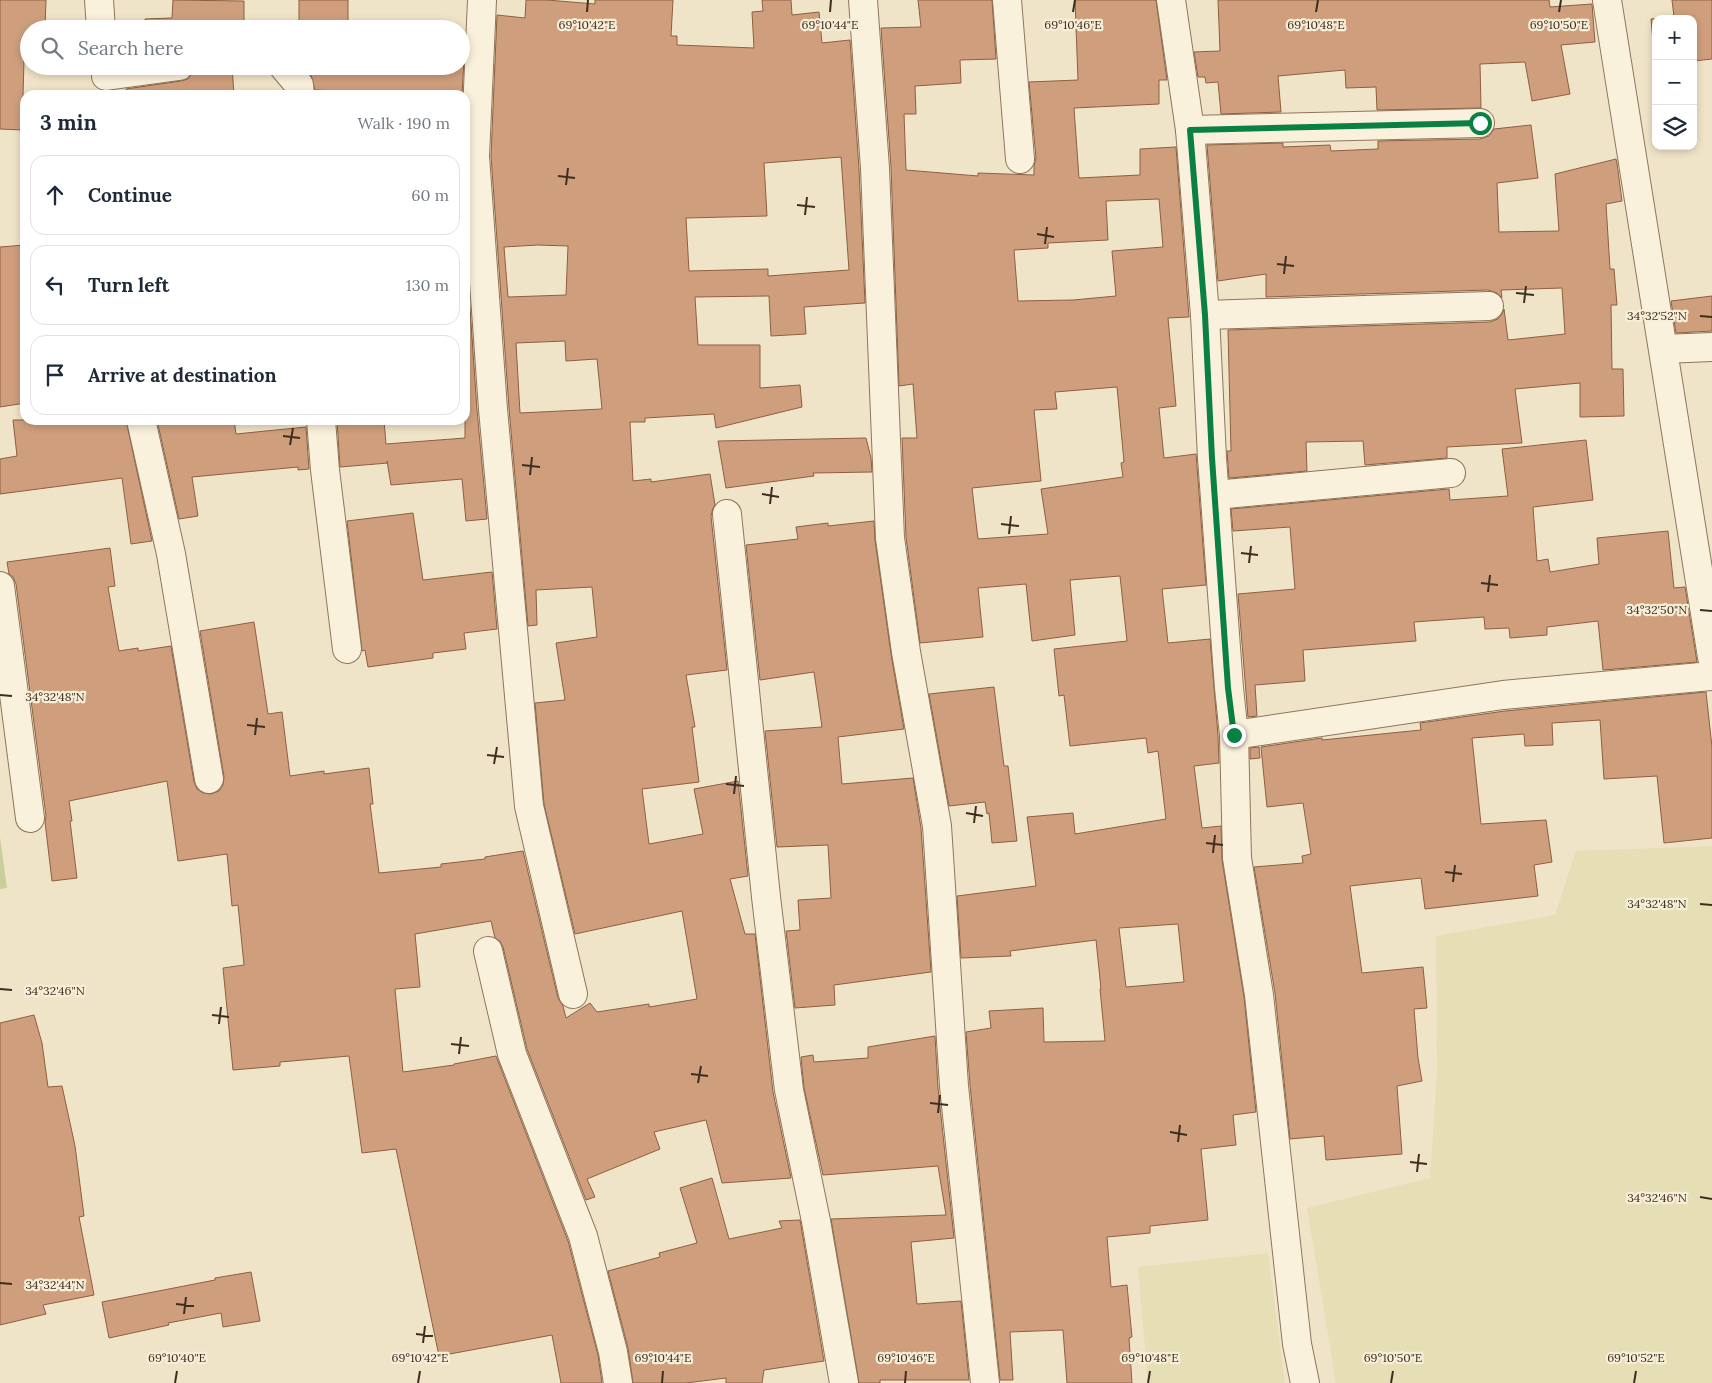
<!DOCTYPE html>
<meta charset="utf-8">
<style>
:root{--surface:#fff;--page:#f2f2f3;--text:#1f2937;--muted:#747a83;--line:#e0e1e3}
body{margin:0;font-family:Lora,serif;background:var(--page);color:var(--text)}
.controls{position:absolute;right:15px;top:15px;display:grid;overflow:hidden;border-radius:10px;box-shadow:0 2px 8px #0003}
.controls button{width:45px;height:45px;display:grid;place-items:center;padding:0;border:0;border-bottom:1px solid var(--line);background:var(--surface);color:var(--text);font:25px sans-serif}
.stop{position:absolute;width:15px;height:15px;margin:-11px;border:4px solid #0b8043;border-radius:50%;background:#fff}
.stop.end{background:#0b8043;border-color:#fff;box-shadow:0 1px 5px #0008}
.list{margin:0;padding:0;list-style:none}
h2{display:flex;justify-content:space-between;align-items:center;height:65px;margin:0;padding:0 20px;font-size:21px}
h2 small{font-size:16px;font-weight:400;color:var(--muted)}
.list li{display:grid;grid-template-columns:32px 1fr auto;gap:15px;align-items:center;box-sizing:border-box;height:80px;margin:0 10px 10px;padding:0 10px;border:1px solid var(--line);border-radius:15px}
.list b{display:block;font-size:19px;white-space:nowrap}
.list em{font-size:16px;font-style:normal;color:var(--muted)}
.icon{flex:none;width:28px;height:28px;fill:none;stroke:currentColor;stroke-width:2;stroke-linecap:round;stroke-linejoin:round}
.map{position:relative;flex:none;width:1712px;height:1383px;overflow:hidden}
.search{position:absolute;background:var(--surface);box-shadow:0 2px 8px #0003;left:20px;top:20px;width:450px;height:55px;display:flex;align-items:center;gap:12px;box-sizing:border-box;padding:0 18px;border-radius:28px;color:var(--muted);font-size:19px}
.panel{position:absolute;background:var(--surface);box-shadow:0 2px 8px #0003;left:20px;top:90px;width:450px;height:335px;border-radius:15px}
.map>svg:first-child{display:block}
</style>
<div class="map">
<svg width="1712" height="1383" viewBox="0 0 1712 1383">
<rect width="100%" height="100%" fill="#f0e4c8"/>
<g fill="#e6deb5">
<path d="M1712,846V1383H1336L1307,1208L1430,1178L1437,1072L1436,936L1555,915L1576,851Z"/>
<path d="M1268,1253L1285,1383H1148L1138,1267Z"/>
</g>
<path fill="#c9cf9b" d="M0,837L7,888L0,889Z"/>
<g fill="#cf9f7d" stroke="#8d5f41" fill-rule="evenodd">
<path d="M0,0H46L45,29H29V60H24L22,130L0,129Z"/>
<path d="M173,0L244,1V29H145V19L172,18Z"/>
<rect x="299" y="0" width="49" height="29"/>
<path d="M526,0H547L595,4V0H673L671,36H677V45L754,48L752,12L763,11L762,0H791L792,15L819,12L822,43L850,40L859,169L865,303L804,307L806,334L771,336L769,296L695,297L698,345H760V388L800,385L802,407L716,428L714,414L645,418V422H630L633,481L651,479V482L710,474L715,505L713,508L711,516L727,670L686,675L695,727H692L699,782L642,789L649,844L703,834L694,789L738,781L748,876L730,879L745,934H755L773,1092L791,1178L722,1183L706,1120L654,1132L660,1149L587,1179L595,1197L586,1200L527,1049L503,947L500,941L495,938L491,921L415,934L420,987L395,989L403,1072L454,1065V1064L496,1056L568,1241L598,1355L602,1383H561L552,1335L439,1356L396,1149L362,1153L349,1056L280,1062V1066L233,1070L223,968L244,965L238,905L232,906L227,854L178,861L167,781L69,801L72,821H70L77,878L52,881L45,822L46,816L16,584L13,577L9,574L7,562L110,548L115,586L108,587L119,651L138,648V651L171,646L194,782L197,789L203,793L211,794L219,791L223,785L224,777L200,631L254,622L268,714L282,712L290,776L324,771V774L369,768L373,804H370L379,873L441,867V864L485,859V857L523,851L558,998L563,1006L566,1018L590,1003L597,1012L649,1004V1007L697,999L682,911L575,934L544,804L535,703L565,700L556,643L597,637L592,587L536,590L537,625L528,626L509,408L491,156L497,15L525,18ZM841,157L849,270L768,276V269L689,271L686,218L767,216L764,163ZM538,245L568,246L566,295L508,297L504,247ZM565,341L566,361L597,359L602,409L520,413L516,343Z"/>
<path d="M918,0H992L996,59L960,60L961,83L915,86L916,114H904L906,170L978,176V173L1034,175V166L1036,158L1029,82L1078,80L1075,0H1156L1167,80H1159V104L1074,108L1079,178L1140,175V149L1176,147L1189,317L1168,318L1176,406L1159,408L1164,458L1196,454L1206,585L1162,589L1168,643L1210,639L1218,736L1219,763L1194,766L1202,828L1221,826L1222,860L1244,997L1256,1112L1233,1115L1236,1145L1201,1149L1208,1220L1150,1226V1233L1107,1237L1111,1287L1127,1285L1132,1337L1129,1338L1132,1383H1067L1063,1330L1010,1332L1013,1380H1000L970,1085L966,1032L991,1028L989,1011L1043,1008L1044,1042L1105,1041L1100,989H1101L1096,940L1010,951L1011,956L961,958L957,896L1036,886L1027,817L1073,813L1075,834L1166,819L1158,751L1148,753L1146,738L1070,746L1064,695L1059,696L1054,649L1127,641L1120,576L1070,580L1075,635L1032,641L1026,584L978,588L983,637L920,643L906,537L902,438H917L913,384L899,386L891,167L881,28L921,27ZM1159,199L1163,247L1112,251L1116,296L1073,300L1018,301L1014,250L1048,248V243L1108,240L1106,201ZM1117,387L1124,462L1121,463L1123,477L1041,489L1048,534L978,539L972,488L1041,481L1034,410L1057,409L1055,392ZM1178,924L1184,982L1126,987L1119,928Z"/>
<path d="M1218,0H1549L1550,7L1592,4L1595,42L1561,45L1570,94L1532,101L1525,62L1480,64L1481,108L1377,110L1376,87L1346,88L1345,70L1278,76L1281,112L1221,114L1218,82L1206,83L1205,77H1198L1194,52L1220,51Z"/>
<path d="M1672,0H1712V59L1693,61V19H1656L1655,65L1651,19L1674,17Z"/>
<path d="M461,40H465L462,95H369V92L315,90L311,75L304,66H461Z"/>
<path d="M194,66H232L234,95H127L126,89L181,81L188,79L193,72Z"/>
<path d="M1531,125L1538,178L1497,183L1499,232L1559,231L1555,174L1616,159L1617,163L1622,201L1606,204L1610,269H1614L1617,305H1611L1612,369H1623L1624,416L1580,417V383L1515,389L1522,443L1447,447V458L1365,465L1363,441L1306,442L1307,471L1229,478L1227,451H1231L1228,330L1490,322L1498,319L1502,314L1504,309L1508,340L1565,334L1562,288L1501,290L1502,298L1497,293L1488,290L1266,297V274L1218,281L1207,145L1283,143V147L1330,145L1331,151L1378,149V141L1480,139L1489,136L1494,129Z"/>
<path d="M465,236L477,410L487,519L466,521L462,479L391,485L387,461L388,463L340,467L337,420H384L386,444L465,438Z"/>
<path d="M25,245V403L0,407V247Z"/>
<path d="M1712,296V331L1676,333L1671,301Z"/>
<path d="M13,420H126L152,541L131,544L122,478L0,494V459L17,456Z"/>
<path d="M157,420H234L236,434L306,427L309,469L298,470V467L192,477L198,516L179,519Z"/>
<path d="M866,438L871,458L872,472L813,473L814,476L726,488L718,441Z"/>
<path d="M1586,440L1593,500L1533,507L1537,561L1548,559L1550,572L1599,564L1597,538L1668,531L1674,588L1685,587L1697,662L1603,670L1598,621L1547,627V635L1510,638L1509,628L1485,629L1484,617L1414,622L1416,641L1303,650L1305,681L1255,685L1257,716L1248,717L1238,594L1295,589L1290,527L1233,531L1231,509L1449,489L1450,500L1508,496L1502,449Z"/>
<path d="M413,513L423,580L492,572L497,629L464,633L466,649L433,653V658L368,667L365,650L362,651L347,521Z"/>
<path d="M874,521L875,540L891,654L904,729L838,737L842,784L913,778L921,828L931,972L834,985L835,1005L795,1008L786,931L800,930L798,900L831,898L828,845L777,847L765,731L822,727L814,672L760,680L746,545L798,539L796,527L828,523V526Z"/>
<path d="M994,687L1004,766H1008L1017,841L992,843L989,813L987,814L985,802L949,806L929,694Z"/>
<path d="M1706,692L1712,747V838L1664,843L1657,776L1604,779L1600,720L1552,723L1553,745L1525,746L1524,734L1472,738L1481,824L1546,820L1552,862L1534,865L1538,896L1425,909L1421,878L1350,886L1362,973L1423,967L1427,1008L1414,1009L1418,1058L1422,1081L1397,1086L1402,1154L1326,1160L1324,1136L1290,1139L1275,993L1254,867L1303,863L1302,856L1311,854L1303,803L1267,807L1261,747L1322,738V740L1421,730L1420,723L1505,711Z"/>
<path d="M1259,747L1260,758L1250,759V748Z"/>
<path d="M34,1015L42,1043L48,1087L62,1086L75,1146L84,1216L79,1217L94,1295L43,1305L46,1314L0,1325V1023Z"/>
<path d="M935,1036L938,1088L954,1238L911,1242L917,1304L961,1301L969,1380H880V1383H859L831,1219L946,1215L938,1166L823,1175L804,1088L801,1057L813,1055L814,1062L868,1058V1047Z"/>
<path d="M712,1178L729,1239L782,1228L779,1221L800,1220L824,1361L764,1370L762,1383H726V1378L686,1383H633L628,1348L608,1271L660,1257L659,1253L697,1243L680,1188Z"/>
<path d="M251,1272L260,1321L223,1327L221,1313L168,1323L169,1325L109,1338L102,1302L215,1280V1278Z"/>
</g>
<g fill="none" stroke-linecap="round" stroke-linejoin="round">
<g stroke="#8d765c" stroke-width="30">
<g id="minor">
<path d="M99,0L101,29"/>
<path d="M482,0L475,156L493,409L529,806L573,994"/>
<path d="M863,0L875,168L890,538L906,652L937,826L954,1086L985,1383"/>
<path d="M1007,0L1020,159"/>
<path d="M1171,0L1190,130L1205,315L1212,458L1229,688L1234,735L1237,858L1259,995L1297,1344L1305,1383"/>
<path d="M1607,0L1712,657"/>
<path d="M283,66L299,85L300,95"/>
<path d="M106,76L179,66"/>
<path d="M1190,130L1480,123"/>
<path d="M1205,315L1489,306"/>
<path d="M1664,349L1712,347"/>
<path d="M141,420L171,554L209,779"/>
<path d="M321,420L325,470L347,649"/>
<path d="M1215,495L1451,473"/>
<path d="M727,514L766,897L789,1090L816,1221L844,1383"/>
<path d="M0,586L30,818"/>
<path d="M1234,735L1503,695L1712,676"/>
<path d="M488,951L512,1054L583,1236L613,1352L618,1383"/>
</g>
</g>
<use href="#minor" stroke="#faf1dc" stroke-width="28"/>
</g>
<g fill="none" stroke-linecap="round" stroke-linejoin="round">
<path stroke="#0b8043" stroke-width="6" d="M1234,735L1228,688L1212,458L1205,315L1190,130L1480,123"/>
</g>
<path fill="none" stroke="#3d2e20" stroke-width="2" d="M587,12L588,0M830,12L831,0M1073,12L1075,0M1316,12L1318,0M1559,12L1561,0M558,176L575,178M566,185L568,168M797,205L815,207M805,215L807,197M1037,234L1054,237M1045,244L1047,227M1277,264L1294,266M1284,274L1286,256M1516,293L1534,295M1524,303L1526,286M1700,316L1712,317M283,436L300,438M290,445L293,428M522,465L540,467M530,475L532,457M762,494L779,497M770,504L772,487M1001,524L1019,526M1009,534L1011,516M1241,553L1258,555M1249,563L1251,546M1481,583L1498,585M1488,592L1490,575M1700,610L1712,611M0,695L12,696M247,725L265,727M255,735L257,718M487,755L504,757M494,764L497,747M726,784L744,786M734,794L736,776M966,813L983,816M974,823L976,806M1206,843L1223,845M1213,853L1215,835M1445,872L1462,874M1453,882L1455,865M1700,904L1712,905M0,989L12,990M212,1015L229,1017M219,1024L221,1007M451,1044L469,1046M459,1054L461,1037M691,1074L708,1076M698,1083L701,1066M930,1103L948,1105M938,1113L940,1095M1170,1132L1187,1135M1178,1142L1180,1125M1410,1162L1427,1164M1417,1172L1419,1154M1700,1197L1712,1199M0,1283L12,1284M176,1304L194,1306M184,1314L186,1297M416,1334L433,1336M423,1343L425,1326M175,1383L177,1371M418,1383L420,1371M662,1383L663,1371M905,1383L906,1371M1148,1383L1150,1371M1391,1383L1393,1371M1634,1383L1636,1371"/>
<g font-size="12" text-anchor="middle" fill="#3d2e20" stroke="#f7eed8" stroke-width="4.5" stroke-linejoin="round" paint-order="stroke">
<text x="587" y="29">69°10'42"E</text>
<text x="830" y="29">69°10'44"E</text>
<text x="1073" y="29">69°10'46"E</text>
<text x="1316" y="29">69°10'48"E</text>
<text x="1559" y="29">69°10'50"E</text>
<text x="1657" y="320">34°32'52"N</text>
<text x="1657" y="614">34°32'50"N</text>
<text x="55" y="701">34°32'48"N</text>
<text x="1657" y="908">34°32'48"N</text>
<text x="55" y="995">34°32'46"N</text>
<text x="1657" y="1202">34°32'46"N</text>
<text x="55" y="1289">34°32'44"N</text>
<text x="177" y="1362">69°10'40"E</text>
<text x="420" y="1362">69°10'42"E</text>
<text x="663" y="1362">69°10'44"E</text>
<text x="906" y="1362">69°10'46"E</text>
<text x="1150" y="1362">69°10'48"E</text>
<text x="1393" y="1362">69°10'50"E</text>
<text x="1636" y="1362">69°10'52"E</text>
</g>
</svg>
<div class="controls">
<button>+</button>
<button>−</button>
<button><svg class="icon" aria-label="layers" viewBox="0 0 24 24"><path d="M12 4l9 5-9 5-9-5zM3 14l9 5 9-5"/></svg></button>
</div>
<div class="stop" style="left:1480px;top:123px"></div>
<div class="stop end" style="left:1234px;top:735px"></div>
<div class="search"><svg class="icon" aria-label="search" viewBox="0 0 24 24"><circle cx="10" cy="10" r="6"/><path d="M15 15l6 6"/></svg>Search here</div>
<section class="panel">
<h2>3 min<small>Walk · 190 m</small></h2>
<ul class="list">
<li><svg class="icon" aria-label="ahead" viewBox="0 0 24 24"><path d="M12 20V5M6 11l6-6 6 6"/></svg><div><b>Continue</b></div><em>60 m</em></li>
<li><svg class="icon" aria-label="left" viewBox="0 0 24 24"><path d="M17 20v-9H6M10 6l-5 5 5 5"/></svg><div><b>Turn left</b></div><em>130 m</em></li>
<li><svg class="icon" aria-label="arrive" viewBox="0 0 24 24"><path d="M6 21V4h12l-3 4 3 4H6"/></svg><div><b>Arrive at destination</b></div></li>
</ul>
</section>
</div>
